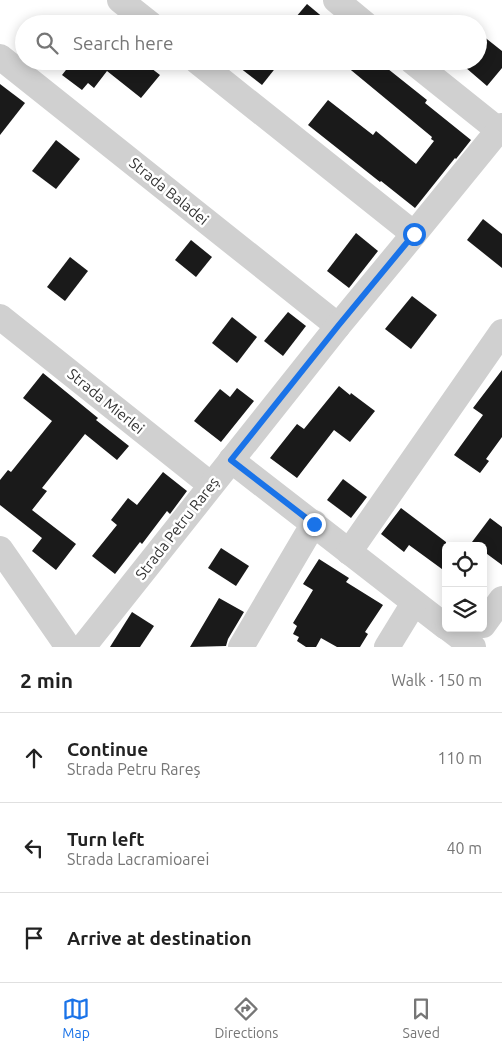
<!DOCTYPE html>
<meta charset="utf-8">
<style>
:root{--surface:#fff;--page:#f2f2f2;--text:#222;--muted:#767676;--line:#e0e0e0;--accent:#1a73e8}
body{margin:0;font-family:Ubuntu,sans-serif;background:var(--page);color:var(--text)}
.controls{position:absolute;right:15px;bottom:15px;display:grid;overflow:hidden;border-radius:8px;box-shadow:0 2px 12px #0003}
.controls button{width:45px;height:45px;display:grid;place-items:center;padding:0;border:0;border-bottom:1px solid var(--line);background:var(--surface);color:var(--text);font:25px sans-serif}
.stop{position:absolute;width:15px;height:15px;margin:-11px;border:4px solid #1a73e8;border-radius:50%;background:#fff}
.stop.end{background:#1a73e8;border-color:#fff;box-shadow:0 1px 5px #0008}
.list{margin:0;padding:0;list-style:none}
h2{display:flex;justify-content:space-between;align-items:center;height:65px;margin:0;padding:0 20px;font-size:21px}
h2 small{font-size:16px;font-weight:400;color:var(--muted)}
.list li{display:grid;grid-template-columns:32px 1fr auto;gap:15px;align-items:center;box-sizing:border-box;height:90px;padding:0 20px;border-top:1px solid var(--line)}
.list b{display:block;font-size:19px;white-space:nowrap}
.list p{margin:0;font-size:16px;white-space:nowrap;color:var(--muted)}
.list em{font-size:16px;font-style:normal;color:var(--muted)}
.icon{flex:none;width:28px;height:28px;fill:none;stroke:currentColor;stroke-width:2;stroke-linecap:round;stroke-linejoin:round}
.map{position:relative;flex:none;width:502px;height:647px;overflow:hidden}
.search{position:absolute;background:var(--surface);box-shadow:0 2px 12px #0003;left:15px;right:15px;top:15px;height:55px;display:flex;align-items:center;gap:12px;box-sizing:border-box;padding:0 18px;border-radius:28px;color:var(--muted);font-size:19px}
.sheet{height:335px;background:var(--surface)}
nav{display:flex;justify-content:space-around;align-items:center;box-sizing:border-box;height:70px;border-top:1px solid var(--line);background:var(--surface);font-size:14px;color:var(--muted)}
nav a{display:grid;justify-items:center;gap:2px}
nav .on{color:var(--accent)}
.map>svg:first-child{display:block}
</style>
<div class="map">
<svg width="502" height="647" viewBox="0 0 502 647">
<rect width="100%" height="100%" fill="#fff"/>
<g fill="#1a1a1a">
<path d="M307,4L331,24H290Z"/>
<path d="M478,32L502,51V68L487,86L458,61H478Z"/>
<path d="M73,61H142L160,75L141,98L107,71L94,88L88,83L82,90L62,75Z"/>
<path d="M231,61H281L262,85Z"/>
<path d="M340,61H378L427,100L425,103L471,140L456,159L455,158L415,208L381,181L380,182L308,125L328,100L373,135L376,131L416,164L434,141L431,139L432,137Z"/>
<path d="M0,84L25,103L0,135Z"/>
<path d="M56,140L80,159L56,189L32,171Z"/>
<path d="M483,219L502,234V268L467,240Z"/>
<path d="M356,233L378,251L349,288L327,271Z"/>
<path d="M191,240L212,257L196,277L175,260Z"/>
<path d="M70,257L88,271L65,301L47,287Z"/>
<path d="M412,296L437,315L411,349L385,329Z"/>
<path d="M288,312L306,326L283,356L264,341Z"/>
<path d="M232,317L257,337L237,363L212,343Z"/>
<path d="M502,370V437L486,459L489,461L480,473L454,455L483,415L473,408Z"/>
<path d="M43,373L98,418L96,420L129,446L117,460L85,434L42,488L47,491L32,510L76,544L56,570L32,551L42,538L0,505V480L8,470L11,472L52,421L23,398Z"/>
<path d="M339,386L350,395L351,393L375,411L350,442L334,430L297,478L270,458L297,424L304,429Z"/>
<path d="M237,388L254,401L221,442L194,421L220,389L230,397Z"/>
<path d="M163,472L187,491L170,514L167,511L142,544L140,542L115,574L92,556L117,525L111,520L128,498L137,505Z"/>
<path d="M343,479L367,497L351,518L327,500Z"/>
<path d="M401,508L446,542V572L409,545L404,552L381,534Z"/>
<path d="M490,518L502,527V565L483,551V546H476L472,542Z"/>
<path d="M221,548L249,566L236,586L208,568Z"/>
<path d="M319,559L349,578L346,582L383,605L365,632L368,634L360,647H337L321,638L316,647H306L297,641L299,637L293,634L297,626L293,623L313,590L303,584Z"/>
<path d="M219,598L244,612L228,639L226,646L190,647Z"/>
<path d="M132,612L154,626L140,647H110Z"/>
</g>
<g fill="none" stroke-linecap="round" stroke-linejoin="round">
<g stroke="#d0d0d0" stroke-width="26">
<path d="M120,0L150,24"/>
<path d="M336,0L365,24"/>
<path d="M0,57L338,326"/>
<path d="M197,61L414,234"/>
<path d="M412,61L502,133"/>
<path d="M0,317L211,485"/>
<path d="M231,460L446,627"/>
<path d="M0,549L68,647"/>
<path d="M349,552L502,332"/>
<path d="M483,625L502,599"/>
<path d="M448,628L473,647"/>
<path d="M83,647L338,326L414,234L502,126"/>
<path d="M241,647L314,523"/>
<path d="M387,647L414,603"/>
</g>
</g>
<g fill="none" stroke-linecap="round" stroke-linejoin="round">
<path stroke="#1a73e8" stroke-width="6" d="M314,524L231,460L338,326L414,234"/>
</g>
<g text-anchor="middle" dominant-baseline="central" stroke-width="5" stroke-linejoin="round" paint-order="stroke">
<g font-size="15" fill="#333" stroke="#fff">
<text transform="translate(169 191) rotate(39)">Strada Baladei</text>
<text transform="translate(106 401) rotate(39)">Strada Mierlei</text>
<text transform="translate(177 528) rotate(-52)">Strada Petru Rareș</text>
</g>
</g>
</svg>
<div class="controls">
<button><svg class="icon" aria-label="locate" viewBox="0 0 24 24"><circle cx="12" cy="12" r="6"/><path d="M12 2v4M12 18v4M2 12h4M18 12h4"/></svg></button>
<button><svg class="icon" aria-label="layers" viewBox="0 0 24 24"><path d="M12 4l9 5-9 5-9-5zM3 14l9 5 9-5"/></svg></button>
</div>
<div class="stop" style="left:414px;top:234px"></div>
<div class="stop end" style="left:314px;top:524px"></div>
<div class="search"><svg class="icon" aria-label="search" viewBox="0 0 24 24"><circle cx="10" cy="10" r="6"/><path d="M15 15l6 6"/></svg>Search here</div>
</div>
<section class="sheet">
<h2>2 min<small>Walk · 150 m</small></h2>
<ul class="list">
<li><svg class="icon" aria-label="ahead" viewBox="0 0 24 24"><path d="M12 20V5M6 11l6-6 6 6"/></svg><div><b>Continue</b><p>Strada Petru Rareș</p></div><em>110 m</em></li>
<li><svg class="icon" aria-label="left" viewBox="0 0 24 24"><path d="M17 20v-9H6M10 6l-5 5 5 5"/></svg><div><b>Turn left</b><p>Strada Lacramioarei</p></div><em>40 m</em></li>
<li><svg class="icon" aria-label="arrive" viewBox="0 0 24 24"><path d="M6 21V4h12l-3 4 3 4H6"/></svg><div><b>Arrive at destination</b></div></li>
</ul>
</section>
<nav>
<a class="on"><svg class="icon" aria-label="map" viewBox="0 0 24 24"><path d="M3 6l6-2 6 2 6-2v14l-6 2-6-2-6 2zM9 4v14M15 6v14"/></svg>Map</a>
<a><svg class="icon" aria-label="directions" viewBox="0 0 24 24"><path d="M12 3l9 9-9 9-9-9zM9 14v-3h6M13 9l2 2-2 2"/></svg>Directions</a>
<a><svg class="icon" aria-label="saved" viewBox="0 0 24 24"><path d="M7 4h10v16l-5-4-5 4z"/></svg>Saved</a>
</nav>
